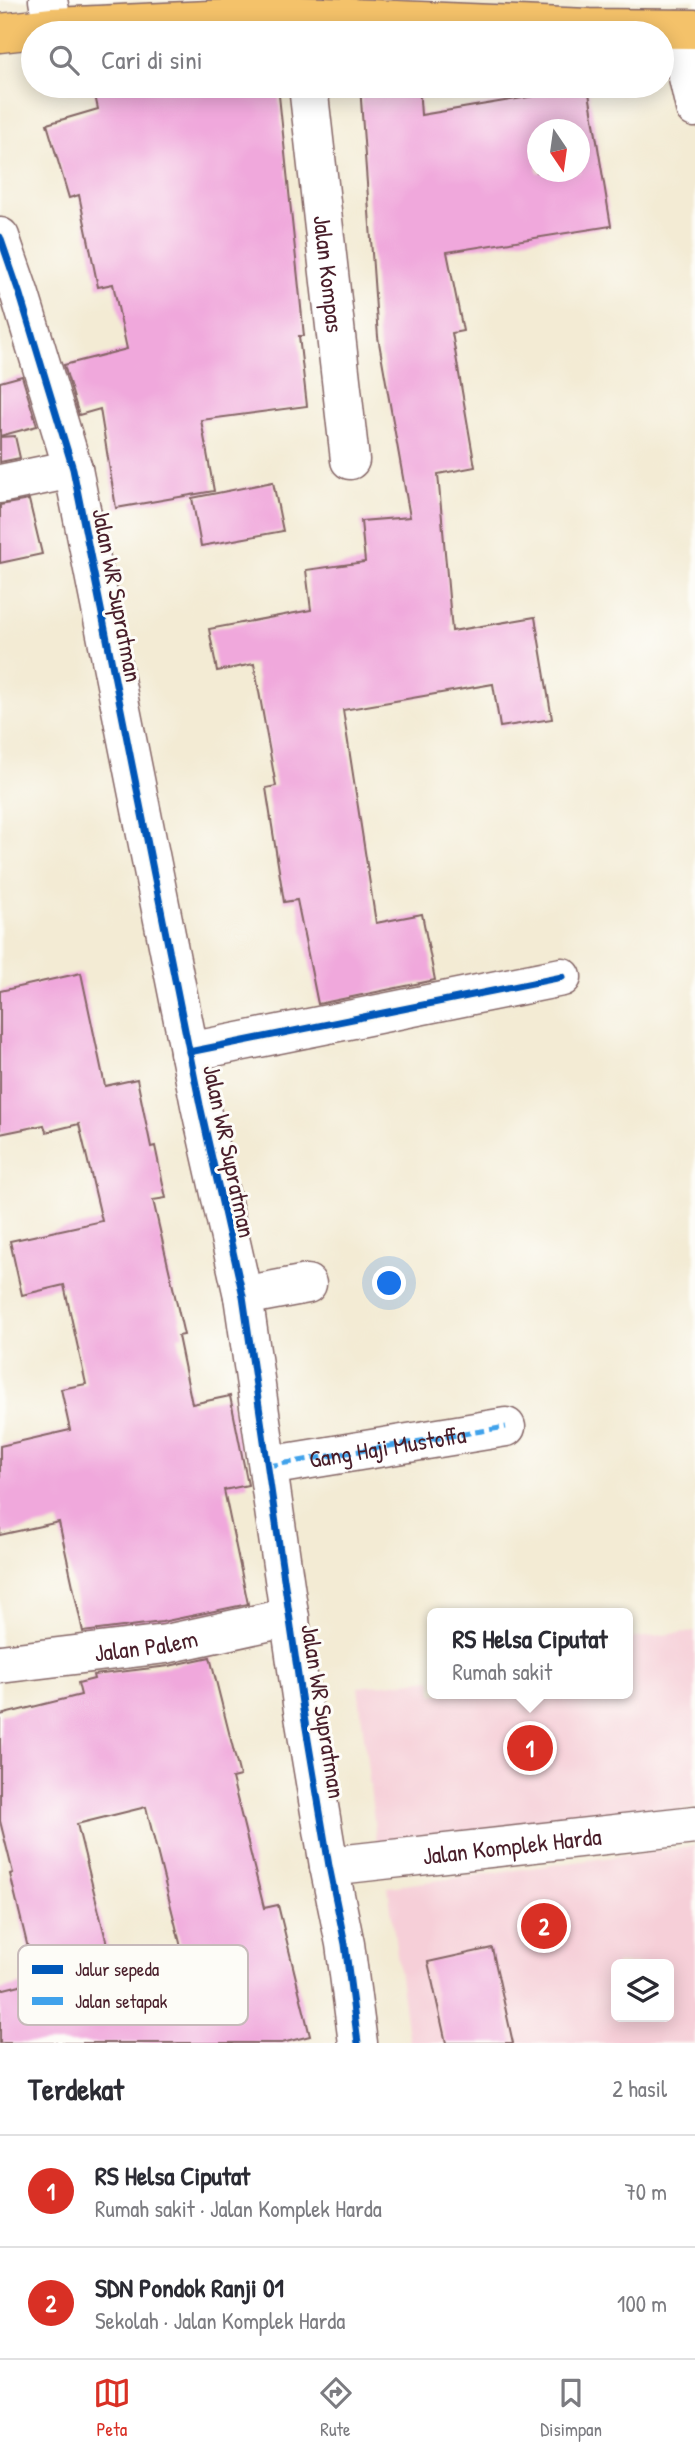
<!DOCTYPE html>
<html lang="id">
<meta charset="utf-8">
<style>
:root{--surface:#fff;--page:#f7f7f7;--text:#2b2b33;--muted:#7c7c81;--line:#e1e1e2;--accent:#d93025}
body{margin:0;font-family:"Patrick Hand",sans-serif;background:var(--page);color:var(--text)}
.controls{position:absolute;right:21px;bottom:21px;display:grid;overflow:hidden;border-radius:10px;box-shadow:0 4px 18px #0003}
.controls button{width:63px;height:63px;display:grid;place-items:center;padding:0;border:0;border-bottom:2px solid var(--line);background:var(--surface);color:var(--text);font:35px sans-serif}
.compass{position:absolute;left:527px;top:119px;width:63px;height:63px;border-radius:50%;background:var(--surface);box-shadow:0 4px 18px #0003;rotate:167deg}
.you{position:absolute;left:390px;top:1284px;width:24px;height:24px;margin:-18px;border:5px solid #fff;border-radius:50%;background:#1a73e8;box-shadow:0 0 0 10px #1a73e833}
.badge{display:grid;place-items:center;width:46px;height:46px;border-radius:50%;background:var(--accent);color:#fff;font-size:23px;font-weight:700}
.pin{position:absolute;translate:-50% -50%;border:4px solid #fff;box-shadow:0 2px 7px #0006}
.popup{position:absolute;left:427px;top:1608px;width:206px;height:91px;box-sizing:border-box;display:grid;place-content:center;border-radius:10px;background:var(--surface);filter:drop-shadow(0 2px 5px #0005);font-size:23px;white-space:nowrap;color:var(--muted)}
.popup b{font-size:26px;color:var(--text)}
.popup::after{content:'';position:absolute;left:50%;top:100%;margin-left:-14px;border:14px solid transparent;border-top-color:var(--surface)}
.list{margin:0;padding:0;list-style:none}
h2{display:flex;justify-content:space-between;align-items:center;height:91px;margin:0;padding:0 28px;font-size:30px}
h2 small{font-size:23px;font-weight:400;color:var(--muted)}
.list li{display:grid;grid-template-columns:46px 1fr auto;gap:21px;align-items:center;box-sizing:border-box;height:112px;padding:0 28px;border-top:2px solid var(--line)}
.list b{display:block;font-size:26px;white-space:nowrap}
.list p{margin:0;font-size:23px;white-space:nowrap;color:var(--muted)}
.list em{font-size:23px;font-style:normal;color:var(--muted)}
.icon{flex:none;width:38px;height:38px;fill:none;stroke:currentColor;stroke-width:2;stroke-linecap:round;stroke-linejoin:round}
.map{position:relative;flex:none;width:695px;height:2043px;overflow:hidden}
.search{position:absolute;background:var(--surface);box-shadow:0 4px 18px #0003;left:21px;right:21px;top:21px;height:77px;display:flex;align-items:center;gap:18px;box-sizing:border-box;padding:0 24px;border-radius:38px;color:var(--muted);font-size:26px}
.sheet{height:315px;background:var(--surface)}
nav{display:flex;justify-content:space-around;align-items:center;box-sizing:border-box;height:98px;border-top:2px solid var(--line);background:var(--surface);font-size:19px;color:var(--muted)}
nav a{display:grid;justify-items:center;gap:4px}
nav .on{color:var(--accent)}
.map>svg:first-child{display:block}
</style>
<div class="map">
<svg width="695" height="2043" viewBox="0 0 695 2043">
<rect width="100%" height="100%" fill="#fdfcf7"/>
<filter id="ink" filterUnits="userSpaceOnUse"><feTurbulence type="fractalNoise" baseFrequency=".0143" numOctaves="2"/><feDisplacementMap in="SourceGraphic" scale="14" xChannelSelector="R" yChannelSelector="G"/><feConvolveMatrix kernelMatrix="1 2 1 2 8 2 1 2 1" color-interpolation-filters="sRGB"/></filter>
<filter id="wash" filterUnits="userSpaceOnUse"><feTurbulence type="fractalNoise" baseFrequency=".00686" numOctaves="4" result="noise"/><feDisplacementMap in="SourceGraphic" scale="28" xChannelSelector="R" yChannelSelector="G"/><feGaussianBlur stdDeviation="1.57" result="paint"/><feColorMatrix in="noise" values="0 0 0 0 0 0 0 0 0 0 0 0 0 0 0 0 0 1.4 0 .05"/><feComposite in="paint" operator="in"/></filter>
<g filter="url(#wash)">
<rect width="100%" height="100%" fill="#f3ebd4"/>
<g fill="#f6cfd8" fill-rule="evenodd">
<path d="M695,1631V1808L377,1846L358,1687L432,1679V1694H628V1639Z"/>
<path d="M695,1846V2043H409L388,1887ZM616,1964H669V2017H616Z"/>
</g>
<g id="blocks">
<g fill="#f0a8dc" fill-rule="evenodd">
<path d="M93,86H278L304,336H299L307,406L201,420L214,491L116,508L100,409L79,415L64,365L127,349L113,284L98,287L79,195L69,198L47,124L98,109Z"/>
<path d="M360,86H419L421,115L588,87L611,226L447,252L463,331L452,333L475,467L438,474L452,631L535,617L552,719L500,727L493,684L343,710L376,923L422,914L435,980L318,1004L297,900L284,902L266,788L276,786L254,664L217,671L209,629L311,610L306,570L365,562L361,521L410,517L378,337ZM537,130H579V172H537Z"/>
<path d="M22,376L37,426L0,436V382Z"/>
<path d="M15,436L20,458L0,462V437Z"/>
<path d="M273,482L283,531L201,546L192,498Z"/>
<path d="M29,500L42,554L0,563V505Z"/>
<path d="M81,973L105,1086L137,1079L151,1147L155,1146L166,1198L153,1200L184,1335L178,1336L192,1404L230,1396L248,1485L224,1490L248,1604L162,1622L83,1632L59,1522L0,1535V1446L70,1430L61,1389L86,1384L64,1285L22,1295L10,1241L102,1221L79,1124L46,1132L44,1125L0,1134V991Z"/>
<path d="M210,1657L240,1776L232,1778L264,1908L278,1905L310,2036L282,2043H0V1990L36,1981L10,1874L13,1873L0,1821V1715L81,1695L78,1683L94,1679L93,1675L169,1666ZM146,1807L182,1951L113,1968L77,1824Z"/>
<path d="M492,1948L513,2043H446L428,1962Z"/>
</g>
</g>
</g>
<g filter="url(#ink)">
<use href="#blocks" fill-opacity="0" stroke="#856666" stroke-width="2"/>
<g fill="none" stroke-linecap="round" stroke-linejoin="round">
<g stroke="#856666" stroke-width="41">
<g id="minor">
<path d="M48,0L53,27"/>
<path d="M677,29L695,108"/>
<path id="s1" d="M308,86L350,460"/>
<path d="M0,237L20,295L73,469L200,1105L243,1296L303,1710L329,1866L345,1944L358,2043"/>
<path d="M0,484L73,469"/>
<path d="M189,1052L562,977"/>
<path d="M243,1296L307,1284"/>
<path id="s2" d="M268,1466L506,1427"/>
<path id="s3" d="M0,1664L166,1644L290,1617"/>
<path id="s4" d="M329,1866L695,1825"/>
</g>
</g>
<g stroke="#856666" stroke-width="41">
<path id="major" d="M0,33L53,27L300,16L589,28L695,29"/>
</g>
<use href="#minor" stroke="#fff" stroke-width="38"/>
<use href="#major" stroke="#f4c26a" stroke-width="38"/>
<path stroke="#40a2eb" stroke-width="5" stroke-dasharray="10 5" stroke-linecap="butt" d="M268,1466L506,1427"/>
<g stroke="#fdfcf7" stroke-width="11">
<g id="cycleway">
<path d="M0,237L20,295L73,469L200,1105L243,1296L303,1710L329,1866L345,1944L358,2043"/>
<path d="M189,1052L562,977"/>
</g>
</g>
<use href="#cycleway" stroke="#0057b8" stroke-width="7"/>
</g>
</g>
<g text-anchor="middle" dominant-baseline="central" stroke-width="6" stroke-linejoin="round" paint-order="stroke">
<g font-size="24" fill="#4a1f2b" stroke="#fdfcf7">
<text stroke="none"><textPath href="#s1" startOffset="189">Jalan Kompas</textPath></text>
<text transform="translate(118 595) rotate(79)">Jalan WR Supratman</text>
<text transform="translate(230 1151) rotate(78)">Jalan WR Supratman</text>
<text stroke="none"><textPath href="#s2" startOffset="121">Gang Haji Mustoffa</textPath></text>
<text stroke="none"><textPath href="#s3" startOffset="147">Jalan Palem</textPath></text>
<text transform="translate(324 1711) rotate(81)">Jalan WR Supratman</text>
<text stroke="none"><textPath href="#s4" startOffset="184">Jalan Komplek Harda</textPath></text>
</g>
</g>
<rect x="18" y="1945" width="230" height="80" rx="10" fill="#fdfcf7" stroke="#c7baba" stroke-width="2"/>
<rect x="32" y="1965" width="31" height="9" fill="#0057b8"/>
<rect x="32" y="1997" width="31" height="8" fill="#40a2eb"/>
<g font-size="19" fill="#4a1f2b">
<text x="75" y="1976">Jalur sepeda</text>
<text x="75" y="2008">Jalan setapak</text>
</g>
</svg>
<div class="controls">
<button><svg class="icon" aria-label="layers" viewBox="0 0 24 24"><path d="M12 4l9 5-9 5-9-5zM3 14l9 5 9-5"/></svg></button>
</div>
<svg class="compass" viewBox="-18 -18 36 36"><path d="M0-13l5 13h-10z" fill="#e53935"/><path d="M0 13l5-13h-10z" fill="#7c7c81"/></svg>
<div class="you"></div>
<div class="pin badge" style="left:530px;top:1748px">1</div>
<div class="popup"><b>RS Helsa Ciputat</b>Rumah sakit</div>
<div class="pin badge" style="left:544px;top:1926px">2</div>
<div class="search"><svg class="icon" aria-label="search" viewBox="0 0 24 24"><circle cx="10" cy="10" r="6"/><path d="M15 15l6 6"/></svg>Cari di sini</div>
</div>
<section class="sheet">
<h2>Terdekat<small>2 hasil</small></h2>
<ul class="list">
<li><span class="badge">1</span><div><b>RS Helsa Ciputat</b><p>Rumah sakit · Jalan Komplek Harda</p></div><em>70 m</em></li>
<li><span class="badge">2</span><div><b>SDN Pondok Ranji 01</b><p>Sekolah · Jalan Komplek Harda</p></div><em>100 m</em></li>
</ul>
</section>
<nav>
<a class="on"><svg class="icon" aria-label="map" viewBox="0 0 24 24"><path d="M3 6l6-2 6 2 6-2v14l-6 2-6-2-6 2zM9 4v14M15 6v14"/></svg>Peta</a>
<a><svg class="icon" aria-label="directions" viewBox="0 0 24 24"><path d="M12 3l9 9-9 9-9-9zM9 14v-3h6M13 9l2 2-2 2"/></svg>Rute</a>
<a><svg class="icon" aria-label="saved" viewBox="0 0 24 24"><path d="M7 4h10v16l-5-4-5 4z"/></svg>Disimpan</a>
</nav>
